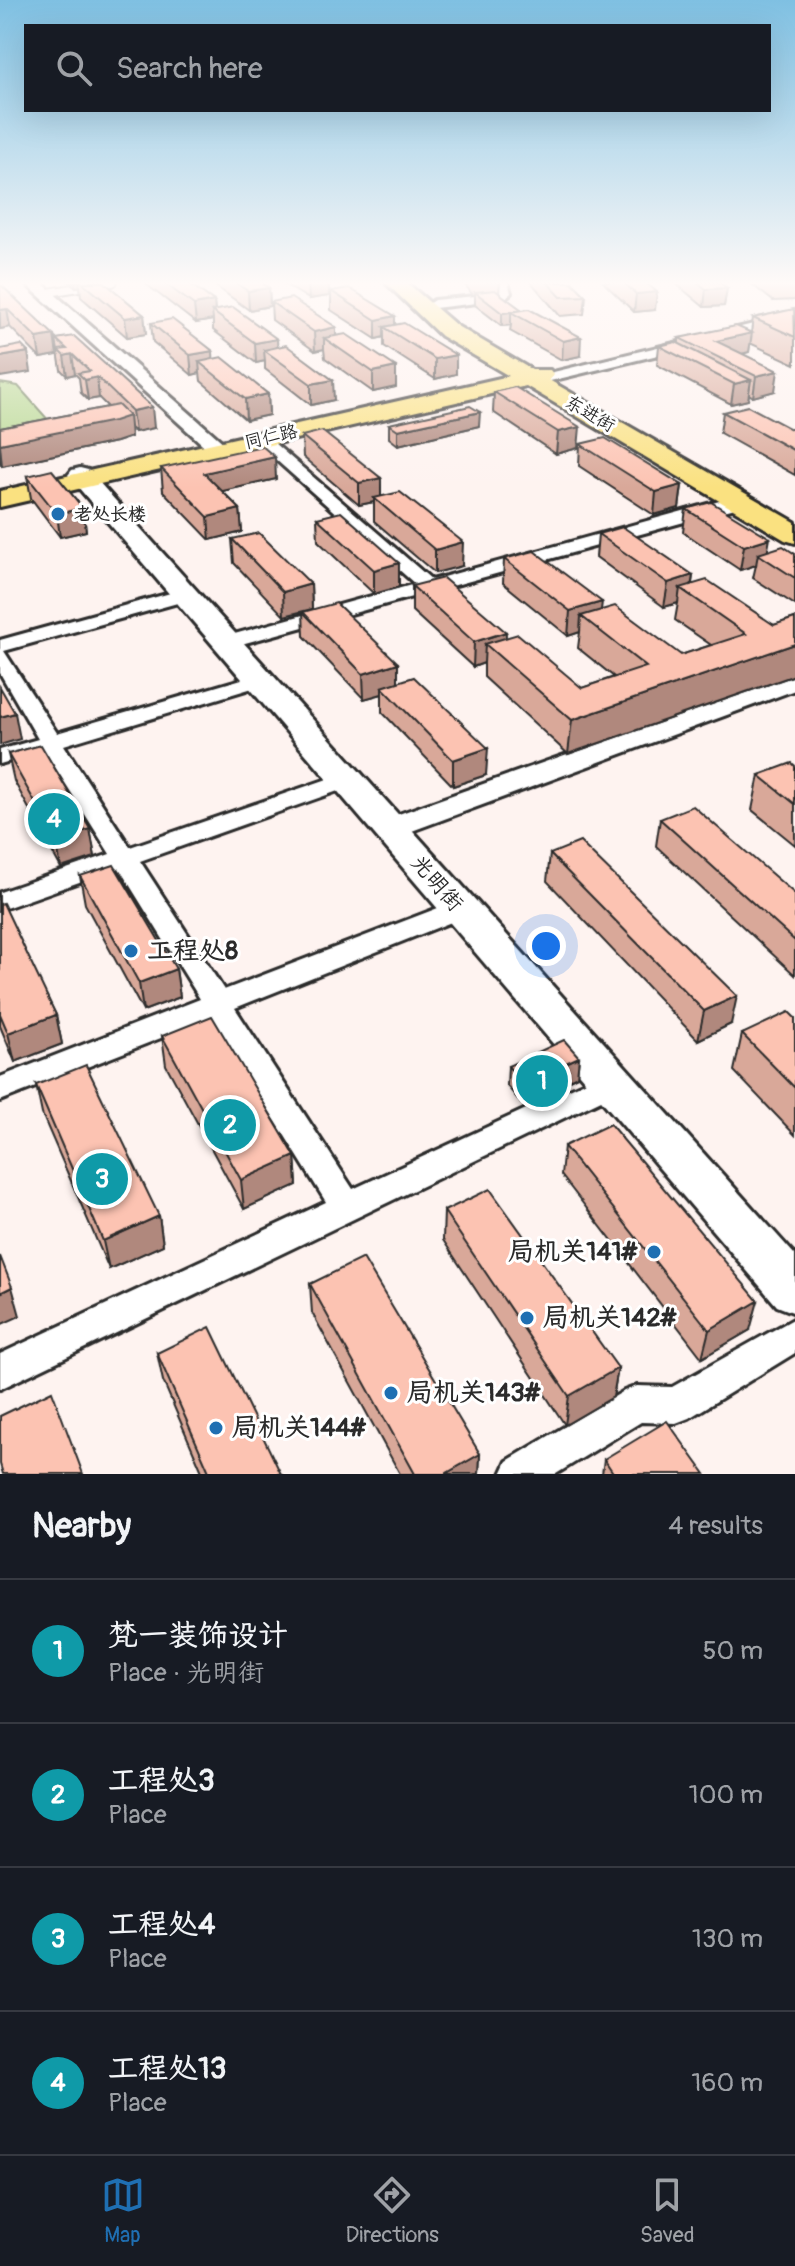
<!DOCTYPE html>
<meta charset="utf-8">
<style>
:root{--surface:#171b24;--page:#20242c;--text:#f1f3f6;--muted:#9ea1a6;--line:#363941;--accent:#1f6fb2}
body{margin:0;font-family:Pangolin,"LXGW WenKai TC",sans-serif;background:var(--page);color:var(--text)}
.you{position:absolute;left:546px;top:946px;width:28px;height:28px;margin:-20px;border:6px solid #fff;border-radius:50%;background:#1a73e8;box-shadow:0 0 0 12px #1a73e833}
.badge{display:grid;place-items:center;width:52px;height:52px;border-radius:50%;background:var(--accent);color:#fff;font-size:26px;font-weight:700}
.pin{position:absolute;translate:-50% -50%;border:4px solid #fff;box-shadow:0 2px 8px #0006}
.list{margin:0;padding:0;list-style:none}
h2{display:flex;justify-content:space-between;align-items:center;height:104px;margin:0;padding:0 32px;font-size:34px}
h2 small{font-size:26px;font-weight:400;color:var(--muted)}
.list li{display:grid;grid-template-columns:52px 1fr auto;gap:24px;align-items:center;box-sizing:border-box;height:144px;padding:0 32px;border-top:2px solid var(--line)}
.list b{display:block;font-size:30px;white-space:nowrap}
.list p{margin:0;font-size:26px;white-space:nowrap;color:var(--muted)}
.list em{font-size:26px;font-style:normal;color:var(--muted)}
.icon{flex:none;width:44px;height:44px;fill:none;stroke:currentColor;stroke-width:2;stroke-linecap:round;stroke-linejoin:round}
.map{position:relative;flex:none;width:795px;height:1474px;overflow:hidden}
.search{position:absolute;background:var(--surface);box-shadow:0 8px 32px #0002;left:24px;right:24px;top:24px;height:88px;display:flex;align-items:center;gap:20px;box-sizing:border-box;padding:0 28px;border-radius:0px;color:var(--muted);font-size:30px}
.sheet{height:680px;background:var(--surface)}
nav{display:flex;justify-content:space-around;align-items:center;box-sizing:border-box;height:112px;border-top:2px solid var(--line);background:var(--surface);font-size:22px;color:var(--muted)}
nav a{display:grid;justify-items:center;gap:4px}
nav .on{color:var(--accent)}
.map>svg:first-child{display:block}
</style>
<div class="map">
<svg width="795" height="1474" viewBox="0 0 795 1474">
<rect width="100%" height="100%" fill="#fef3f0"/>
<filter id="ink" filterUnits="userSpaceOnUse"><feTurbulence type="fractalNoise" baseFrequency=".0125" numOctaves="2"/><feDisplacementMap in="SourceGraphic" scale="16" xChannelSelector="R" yChannelSelector="G"/><feConvolveMatrix kernelMatrix="1 2 1 2 8 2 1 2 1" color-interpolation-filters="sRGB"/></filter>
<g filter="url(#ink)">
<path fill="#b7d892" stroke="#71825e" stroke-width="2" d="M0,383L18,386L50,422L0,444Z"/>
<g fill="none" stroke-linecap="round" stroke-linejoin="round">
<g stroke="#2b2b2b" stroke-width="11">
<path id="service" d="M45,293L113,282"/>
</g>
<g stroke="#2b2b2b" stroke-width="6">
<g id="minor">
<path d="M496,282H508L511,293L503,300L434,308L428,304L434,300L496,294L499,292Z"/>
<path d="M795,314V322L546,382L539,378L541,375Z"/>
<path d="M261,434L266,436L432,580L734,497H746L748,501L746,505L227,648L220,646L217,642L220,638L415,584L256,442L253,439Z"/>
<path d="M185,589L192,591L194,595L192,599L4,651L57,733L252,676H266L269,680L266,684L64,745L130,847L339,775H355L358,780L355,785L140,861L224,990L451,903L460,900L469,903L473,909L469,915L235,1008L353,1189L602,1074L612,1070L622,1074L627,1082L622,1090L0,1389V1354L326,1202L212,1018L0,1101V1077L200,999L119,868L0,910V892L110,854L45,751L0,764V750L38,739L0,673V640Z"/>
<path d="M795,1318V1353L689,1418L676,1423L641,1422L556,1474H501L507,1461L624,1391L637,1386L672,1387Z"/>
</g>
</g>
<g stroke="#2b2b2b" stroke-width="6">
<g id="tertiary">
<path d="M24,282H41L226,445L229,449L226,453H212Z"/>
<path d="M795,673V690L401,835L390,838L379,835L375,828L379,821Z"/>
</g>
</g>
<g stroke="#2b2b2b" stroke-width="6">
<path id="secondary" d="M80,468L88,470L795,1255V1313L777,1306L72,480L68,475L72,470Z"/>
</g>
<g stroke="#2b2b2b" stroke-width="6">
<path id="primary" d="M385,282H406L457,326L532,370H550L554,375L549,380L795,522V543L785,540L526,386L0,507V491L509,376L441,336Z"/>
</g>
<use href="#service" stroke="#fff" stroke-width="7"/>
<use href="#minor" fill="#fff" fill-rule="evenodd"/>
<use href="#tertiary" fill="#fff" fill-rule="evenodd"/>
<use href="#secondary" fill="#fff" fill-rule="evenodd"/>
<use href="#primary" fill="#fae180" fill-rule="evenodd"/>
</g>
<g fill="#d9a899" stroke="#2b2b2b" stroke-width="2">
<path d="M70,282H104L144,315L146,334L127,337L81,297L80,286L76,287Z"/>
<path d="M146,282H187L214,301L215,311L277,347L334,400L311,405L265,369V361L256,363L213,330V320L196,323L147,285Z"/>
<path d="M210,282H260L269,288L270,306L249,310Z"/>
<path d="M281,282H329V296L309,299Z"/>
<path d="M463,282H500L499,293L522,310L529,309L580,356L562,360L510,331L511,325L502,326L475,305V294L473,295Z"/>
<path d="M531,282H572L586,296L584,314L560,316Z"/>
<path d="M603,282H645L655,310L634,312Z"/>
<path d="M674,282H719L727,288L724,306L704,307Z"/>
<path d="M749,282H795V300L773,301Z"/>
<path d="M0,284L57,355L40,358L10,327L0,329Z"/>
<path d="M331,291L456,355V374L435,379L384,346V337L376,339L331,310Z"/>
<path d="M271,302L396,367V387L373,392L325,358L324,349L315,351L272,320Z"/>
<path d="M795,309V364L750,343L749,352L742,354L775,391L753,397L749,394L748,400L731,404L657,365L659,346L679,343V338L751,333L753,318Z"/>
<path d="M151,323L213,359L268,394L269,415L246,420L201,381L200,373L192,375L153,342Z"/>
<path d="M56,339L154,428L135,432L130,428L131,437L116,442L2,466L0,463V428L108,407L99,398L88,400L81,393L79,378L75,374L67,376L61,370Z"/>
<path d="M515,387L578,448L556,454L493,412L494,392Z"/>
<path d="M723,412L795,431V475L720,433Z"/>
<path d="M389,424L479,426L398,445L389,438Z"/>
<path d="M302,436L381,478V496L462,566L435,573L374,521V502L359,505L303,457Z"/>
<path d="M580,444L682,485L679,508L654,515L579,466Z"/>
<path d="M161,468L276,479L222,491L240,509L242,532L210,540L163,491Z"/>
<path d="M27,476L83,508L86,531L60,537L31,498Z"/>
<path d="M686,509L768,551L795,554V605L753,578L756,565L740,570L683,532Z"/>
<path d="M317,518L399,563V587L374,594L318,541Z"/>
<path d="M598,534L693,575L692,584L774,625L795,618V675L568,754L484,677V663L473,667L412,611V586L506,638L582,688L614,677L578,648L580,632L568,636L503,583L504,559L601,610L681,655L711,645L675,620L678,603L664,607L596,557Z"/>
<path d="M232,539L311,584L312,609L284,616L234,563Z"/>
<path d="M303,612L398,682L486,775L453,786L382,712V694L364,699L304,636Z"/>
<path d="M8,754L90,829L95,857L61,868L14,781Z"/>
<path d="M795,766V845L752,810L759,775Z"/>
<path d="M660,819L795,894V975L656,846Z"/>
<path d="M550,854L731,1024L698,1040L547,881Z"/>
<path d="M80,876L176,969L180,997L143,1011L85,904Z"/>
<path d="M0,904L56,1015L62,1044L15,1062L0,1026Z"/>
<path d="M795,1018V1135L734,1071L742,1034Z"/>
<path d="M162,1036L295,1156L297,1185L244,1209L166,1065Z"/>
<path d="M579,1057L577,1076L563,1083L555,1092L537,1095L521,1103L507,1086L508,1066Z"/>
<path d="M36,1085L159,1216L163,1245L109,1269L42,1114Z"/>
<path d="M564,1146L750,1330L702,1358L561,1175Z"/>
<path d="M444,1211L618,1368L613,1397L565,1425L443,1240Z"/>
<path d="M310,1284L480,1454L479,1474H400L312,1313Z"/>
<path d="M157,1353L281,1474H203L163,1381Z"/>
<path d="M604,1459L705,1474H602Z"/>
</g>
<g fill="#b0887d" stroke="#2b2b2b" stroke-width="2">
<path d="M75,282H79L80,286L76,287Z"/>
<path d="M308,282H329V296L309,299Z"/>
<path d="M269,288L270,306L249,310L248,291Z"/>
<path d="M727,288L724,306L704,307L706,289Z"/>
<path d="M657,292L655,310L634,312L636,294Z"/>
<path d="M214,301L215,313L212,311L213,320L196,323L194,305Z"/>
<path d="M7,309L10,327L0,329V310Z"/>
<path d="M511,312V325L502,326V313Z"/>
<path d="M144,315L146,334L127,337L125,318Z"/>
<path d="M395,316V333L384,327V337L376,339V320Z"/>
<path d="M336,327V346L324,338V349L315,351L314,332Z"/>
<path d="M752,333L749,352L721,359L716,341Z"/>
<path d="M54,335L57,355L40,358L37,338Z"/>
<path d="M581,337L580,356L562,360L563,341Z"/>
<path d="M277,339L278,358L264,350L265,361L256,363L255,343Z"/>
<path d="M213,351L214,370L199,362L200,373L192,375L190,355Z"/>
<path d="M28,352L31,372L0,377V357Z"/>
<path d="M72,354L75,374L67,376L64,356Z"/>
<path d="M456,355V374L435,379V359Z"/>
<path d="M396,367V387L373,392V372Z"/>
<path d="M778,371L775,391L753,397L756,376Z"/>
<path d="M97,377L99,398L88,400L85,380Z"/>
<path d="M333,380L334,400L311,405V384Z"/>
<path d="M751,380L748,400L731,404L734,384Z"/>
<path d="M268,394L269,415L246,420L245,399Z"/>
<path d="M152,407L154,428L135,432L132,411Z"/>
<path d="M480,412L479,426L398,445V430Z"/>
<path d="M129,416L131,437L116,442L2,466L0,444Z"/>
<path d="M580,427L578,448L556,454L558,432Z"/>
<path d="M275,457L276,479L205,495L204,473Z"/>
<path d="M381,478V500L374,498V502L359,505V483Z"/>
<path d="M682,485L679,508L654,515L656,492Z"/>
<path d="M83,508L86,531L60,537L57,514Z"/>
<path d="M240,509L242,532L210,540L208,517Z"/>
<path d="M770,538L766,560L758,554L756,565L740,570L744,546Z"/>
<path d="M463,542L462,566L435,573V550Z"/>
<path d="M399,563V587L374,594V570Z"/>
<path d="M693,575L690,595L680,588L678,603L664,607L668,583Z"/>
<path d="M311,584L312,609L284,616L283,592Z"/>
<path d="M602,602L599,626L581,616L580,632L568,636L570,611Z"/>
<path d="M506,632L505,657L485,644L484,663L473,667L474,642Z"/>
<path d="M795,644V675L568,754L572,720Z"/>
<path d="M398,663V689L382,687V694L364,699L363,674Z"/>
<path d="M15,713L20,739L0,745V717Z"/>
<path d="M488,748L486,775L453,786V760Z"/>
<path d="M90,829L95,857L61,868L56,840Z"/>
<path d="M176,969L180,997L143,1011L139,983Z"/>
<path d="M737,996L731,1024L698,1040L704,1011Z"/>
<path d="M56,1015L62,1044L15,1062L8,1033Z"/>
<path d="M579,1057L577,1076L563,1083L555,1092L537,1096L538,1095L521,1103L522,1083Z"/>
<path d="M295,1156L297,1185L244,1209L241,1180Z"/>
<path d="M159,1216L163,1245L109,1269L103,1241Z"/>
<path d="M12,1287L20,1316L0,1325V1293Z"/>
<path d="M758,1301L750,1330L702,1358L709,1330Z"/>
<path d="M618,1368L613,1397L565,1425L569,1396Z"/>
<path d="M480,1454L479,1474H445Z"/>
</g>
<g fill="#fcc3b2" stroke="#2b2b2b" stroke-width="2">
<path d="M82,282H104L144,315L125,318Z"/>
<path d="M163,282H187L214,301L194,305Z"/>
<path d="M234,282H260L269,288L248,291Z"/>
<path d="M547,282H572L586,296L561,297Z"/>
<path d="M623,282H645L657,292L636,294Z"/>
<path d="M697,282H719L727,288L706,289Z"/>
<path d="M0,284L54,335L37,338L7,309L0,310Z"/>
<path d="M349,288L395,316L376,320L331,291Z"/>
<path d="M495,290L522,310L502,313L475,292Z"/>
<path d="M291,298L336,327L314,332L271,302Z"/>
<path d="M233,307L277,339L255,343L212,311Z"/>
<path d="M529,309L581,337L563,341L511,312Z"/>
<path d="M794,309L795,337L753,318Z"/>
<path d="M172,319L213,351L190,355L151,323Z"/>
<path d="M404,323L456,355L435,359L384,327Z"/>
<path d="M736,326L752,333L716,341L778,371L756,376L679,338Z"/>
<path d="M346,334L396,367L373,372L324,338Z"/>
<path d="M74,336L152,407L132,411L97,377L85,380L78,373L90,371L72,354L64,356L58,350L67,349L56,339Z"/>
<path d="M676,342L751,380L734,384L659,346Z"/>
<path d="M21,345L28,352L0,357V349Z"/>
<path d="M286,345L333,380L311,384L264,350Z"/>
<path d="M222,357L268,394L245,399L199,362Z"/>
<path d="M515,387L580,427L558,432L494,392Z"/>
<path d="M118,405L129,416L114,421L0,444V428Z"/>
<path d="M470,406L480,412L398,430L389,424Z"/>
<path d="M748,406L795,431V451L723,412Z"/>
<path d="M322,431L381,478L359,483L302,436Z"/>
<path d="M605,438L682,485L656,492L580,444Z"/>
<path d="M262,446L275,457L204,473L240,509L208,517L161,468Z"/>
<path d="M52,470L83,508L57,514L27,476Z"/>
<path d="M400,492L463,542L435,550L374,498Z"/>
<path d="M711,502L770,538L744,546L686,509Z"/>
<path d="M341,512L399,563L374,570L317,518Z"/>
<path d="M623,527L693,575L668,583L598,534Z"/>
<path d="M259,533L311,584L283,592L232,539Z"/>
<path d="M783,546L795,554V578L758,554Z"/>
<path d="M534,551L602,602L570,611L504,559Z"/>
<path d="M443,578L506,632L474,642L412,586Z"/>
<path d="M707,580L774,625L795,618V644L572,720L485,644L518,634L582,688L646,667L581,616L615,606L681,655L746,634L680,588Z"/>
<path d="M336,603L398,663L363,674L303,612Z"/>
<path d="M414,677L488,748L453,760L382,687Z"/>
<path d="M0,687L15,713L0,717Z"/>
<path d="M41,745L90,829L56,840L8,754Z"/>
<path d="M792,763L795,766V804L759,775Z"/>
<path d="M693,806L795,894V941L660,819Z"/>
<path d="M580,842L737,996L704,1011L550,854Z"/>
<path d="M114,865L176,969L139,983L80,876Z"/>
<path d="M3,903L56,1015L8,1033L0,1014V904Z"/>
<path d="M789,1012L795,1018V1088L742,1034Z"/>
<path d="M212,1016L295,1156L241,1180L162,1036Z"/>
<path d="M564,1040L579,1057L522,1083L508,1066Z"/>
<path d="M86,1065L159,1216L103,1241L36,1085Z"/>
<path d="M564,1073L556,1082L538,1086V1085Z"/>
<path d="M610,1124L758,1301L709,1330L564,1146Z"/>
<path d="M490,1189L618,1368L569,1396L444,1211Z"/>
<path d="M0,1256L12,1287L0,1293Z"/>
<path d="M363,1258L480,1454L445,1474H415L310,1284Z"/>
<path d="M210,1327L281,1474H210L157,1353Z"/>
<path d="M52,1391L83,1474H3L0,1464V1416Z"/>
<path d="M667,1421L705,1474H614L604,1459Z"/>
</g>
</g>
<linearGradient id="sky" x2="0" y2="1"><stop stop-color="#7fc0e2"/><stop offset="0.58" stop-color="#fffaf8"/><stop offset="1" stop-color="#fffaf8" stop-opacity="0"/></linearGradient>
<rect width="795" height="488" fill="url(#sky)"/>
<g fill="#1f6fb2" stroke="#fff" stroke-width="3">
<circle cx="58" cy="514" r="8"/>
<circle cx="131" cy="951" r="8"/>
<circle cx="654" cy="1252" r="8"/>
<circle cx="527" cy="1318" r="8"/>
<circle cx="391" cy="1393" r="8"/>
<circle cx="216" cy="1428" r="8"/>
</g>
<g text-anchor="middle" dominant-baseline="central" stroke-width="6" stroke-linejoin="round" paint-order="stroke">
<g font-size="18" fill="#2b2b2b" stroke="#fff">
<text transform="translate(590 414) rotate(30)">东进街</text>
<text transform="translate(271 437) rotate(-13)">同仁路</text>
</g>
<g font-size="18" font-weight="bold" fill="#2b2b2b" stroke="#fff" text-anchor="start">
<text x="74" y="514">老处长楼</text>
</g>
<g font-size="22" fill="#2b2b2b" stroke="#fff">
<text transform="translate(437 883) rotate(49)">光明街</text>
</g>
<g font-size="26" font-weight="bold" fill="#2b2b2b" stroke="#fff" text-anchor="start">
<text x="147" y="951">工程处8</text>
<text x="638" y="1252" text-anchor="end">局机关141#</text>
<text x="543" y="1318">局机关142#</text>
<text x="407" y="1393">局机关143#</text>
<text x="232" y="1428">局机关144#</text>
</g>
</g>
</svg>
<div class="you"></div>
<div class="pin badge" style="left:542px;top:1081px;background:#0f9aa8">1</div>
<div class="pin badge" style="left:230px;top:1125px;background:#0f9aa8">2</div>
<div class="pin badge" style="left:102px;top:1179px;background:#0f9aa8">3</div>
<div class="pin badge" style="left:54px;top:819px;background:#0f9aa8">4</div>
<div class="search"><svg class="icon" aria-label="search" viewBox="0 0 24 24"><circle cx="10" cy="10" r="6"/><path d="M15 15l6 6"/></svg>Search here</div>
</div>
<section class="sheet">
<h2>Nearby<small>4 results</small></h2>
<ul class="list">
<li><span class="badge" style="background:#0f9aa8">1</span><div><b>梵一装饰设计</b><p>Place · 光明街</p></div><em>50 m</em></li>
<li><span class="badge" style="background:#0f9aa8">2</span><div><b>工程处3</b><p>Place</p></div><em>100 m</em></li>
<li><span class="badge" style="background:#0f9aa8">3</span><div><b>工程处4</b><p>Place</p></div><em>130 m</em></li>
<li><span class="badge" style="background:#0f9aa8">4</span><div><b>工程处13</b><p>Place</p></div><em>160 m</em></li>
</ul>
</section>
<nav>
<a class="on"><svg class="icon" aria-label="map" viewBox="0 0 24 24"><path d="M3 6l6-2 6 2 6-2v14l-6 2-6-2-6 2zM9 4v14M15 6v14"/></svg>Map</a>
<a><svg class="icon" aria-label="directions" viewBox="0 0 24 24"><path d="M12 3l9 9-9 9-9-9zM9 14v-3h6M13 9l2 2-2 2"/></svg>Directions</a>
<a><svg class="icon" aria-label="saved" viewBox="0 0 24 24"><path d="M7 4h10v16l-5-4-5 4z"/></svg>Saved</a>
</nav>
